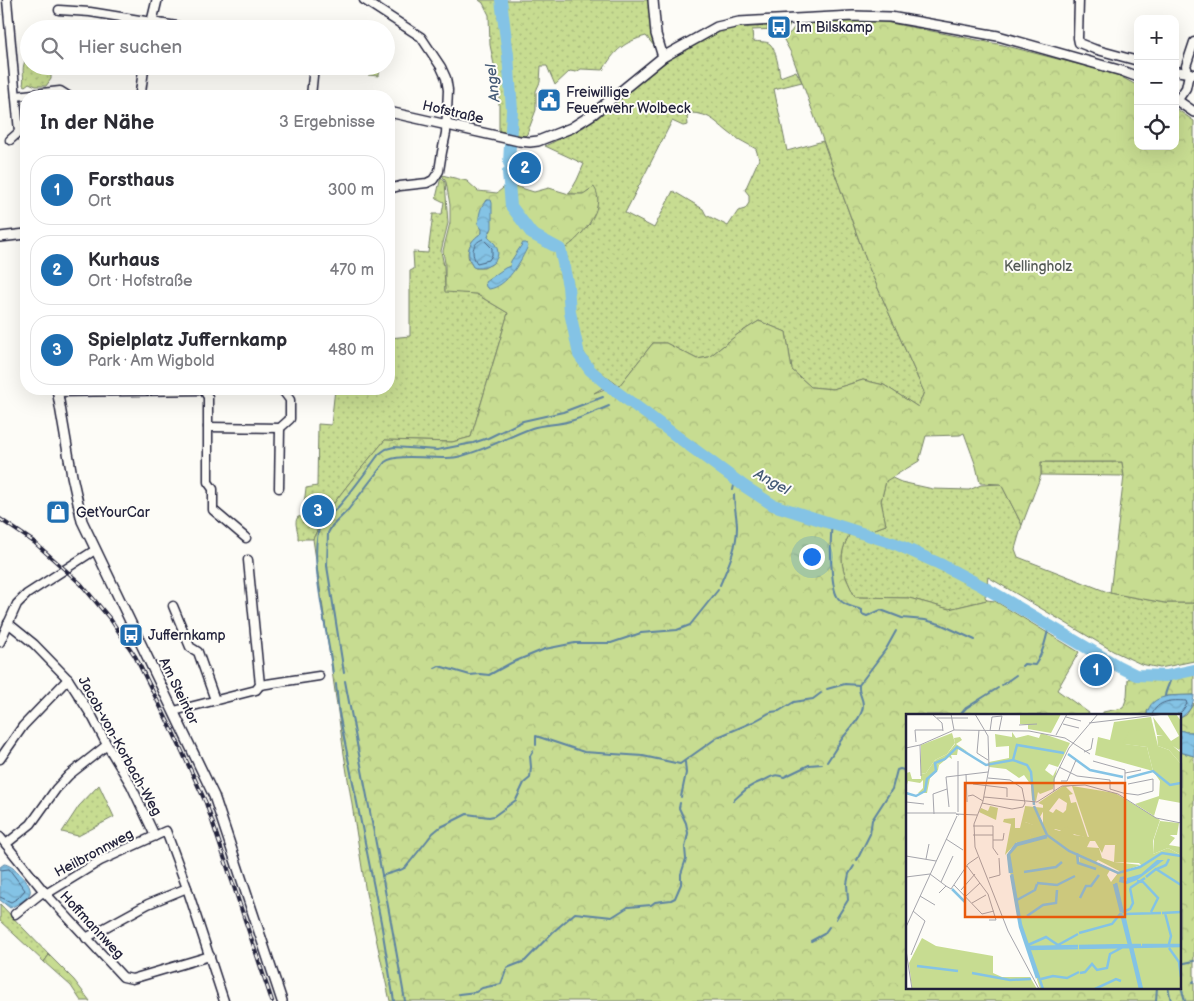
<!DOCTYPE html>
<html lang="de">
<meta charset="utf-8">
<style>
:root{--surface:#fff;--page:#f7f7f7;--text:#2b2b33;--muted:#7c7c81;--line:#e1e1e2;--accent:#1f6fb2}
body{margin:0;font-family:"Balsamiq Sans",sans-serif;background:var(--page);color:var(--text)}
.controls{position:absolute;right:15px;top:15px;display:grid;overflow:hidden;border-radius:10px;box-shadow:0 5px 20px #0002}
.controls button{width:45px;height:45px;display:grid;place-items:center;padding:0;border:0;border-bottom:1px solid var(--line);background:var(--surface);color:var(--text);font:25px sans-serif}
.you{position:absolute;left:811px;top:556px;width:18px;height:18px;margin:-12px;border:4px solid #fff;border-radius:50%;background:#1a73e8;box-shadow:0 0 0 8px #1a73e833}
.badge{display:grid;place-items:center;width:32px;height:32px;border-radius:50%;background:var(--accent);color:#fff;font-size:16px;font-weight:700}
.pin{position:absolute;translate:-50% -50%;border:2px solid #fff;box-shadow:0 1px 5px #0006}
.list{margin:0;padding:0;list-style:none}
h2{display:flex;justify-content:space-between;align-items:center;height:65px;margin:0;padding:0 20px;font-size:21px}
h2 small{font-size:16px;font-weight:400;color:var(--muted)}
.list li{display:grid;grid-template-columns:32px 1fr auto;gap:15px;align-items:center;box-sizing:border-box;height:70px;margin:0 10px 10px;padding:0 10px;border:1px solid var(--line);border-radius:20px}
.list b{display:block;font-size:19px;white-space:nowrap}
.list p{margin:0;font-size:16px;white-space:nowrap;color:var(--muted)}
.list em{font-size:16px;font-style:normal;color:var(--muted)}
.icon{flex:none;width:28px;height:28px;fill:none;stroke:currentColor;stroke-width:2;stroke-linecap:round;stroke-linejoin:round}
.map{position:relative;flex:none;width:1194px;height:1001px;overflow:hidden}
.search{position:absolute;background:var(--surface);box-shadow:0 5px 20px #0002;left:20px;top:20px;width:375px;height:55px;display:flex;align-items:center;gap:12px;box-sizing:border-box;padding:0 18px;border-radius:28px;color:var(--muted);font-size:19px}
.panel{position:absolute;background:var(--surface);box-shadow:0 5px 20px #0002;left:20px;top:90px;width:375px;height:305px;border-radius:20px}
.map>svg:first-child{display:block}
</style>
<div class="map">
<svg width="1194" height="1001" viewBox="0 0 1194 1001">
<defs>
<pattern id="green-dots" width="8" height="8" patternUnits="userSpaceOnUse" patternTransform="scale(1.25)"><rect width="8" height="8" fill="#c7dc91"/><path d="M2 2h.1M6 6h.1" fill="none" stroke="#abbc7e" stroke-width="1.8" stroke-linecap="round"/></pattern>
<pattern id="forest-crowns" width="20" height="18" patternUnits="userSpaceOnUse" patternTransform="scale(1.25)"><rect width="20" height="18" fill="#c7dc91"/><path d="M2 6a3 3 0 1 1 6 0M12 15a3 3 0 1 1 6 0" fill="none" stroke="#abbc7e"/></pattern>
<pattern id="water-waves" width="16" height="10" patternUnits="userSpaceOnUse" patternTransform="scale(1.25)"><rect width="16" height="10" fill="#84c3e5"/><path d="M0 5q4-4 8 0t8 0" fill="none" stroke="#72a7c5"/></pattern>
</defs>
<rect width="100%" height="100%" fill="#fdfcf7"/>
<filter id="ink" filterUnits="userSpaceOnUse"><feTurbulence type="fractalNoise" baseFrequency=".02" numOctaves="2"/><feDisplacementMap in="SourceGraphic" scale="10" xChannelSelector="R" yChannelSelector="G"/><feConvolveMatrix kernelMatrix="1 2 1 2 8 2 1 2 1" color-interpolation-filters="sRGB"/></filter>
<g filter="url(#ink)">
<g fill="url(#green-dots)" stroke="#747f66" fill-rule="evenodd">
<path d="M479,0H650V18L654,46L646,36C624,42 615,50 603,70L581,69L576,72L570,71L555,85L547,66H541L540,82L536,91V110L527,134L525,136L499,131V89L490,45L489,15L483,3Z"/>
<path d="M791,23L786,33L781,37L778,29L752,30L753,41C758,42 767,41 770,44C776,49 779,69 780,77L796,71L802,82L774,89L787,151L823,141L869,268L924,392L918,407L884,385L863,380L833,389L811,387L792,370L786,332L759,321L738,334L709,357L697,359L666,343H653L619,386L591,365L581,347L574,315L571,286L565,249L590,224V189L584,194H569L577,180L584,164L545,146L584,127L642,79L694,42L731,26ZM691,113C711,113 718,125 732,135C739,140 748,144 756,149L759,159L745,190L749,195V203L745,209L738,211L728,226L706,215L703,209L673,191L654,228L625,213L672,121L683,126L688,125L687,116Z"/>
<path d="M25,61L29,62V66H40L51,71V79L46,86H36L29,83L25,86L23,85C25,77 21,70 25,61Z"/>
<path d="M369,66H380L379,76L368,75Z"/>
<path d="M441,177L445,182L448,223L441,251L444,266L445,291L476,294L508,313L471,437L452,442L385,440C361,469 328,505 313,539H298C299,530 293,523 298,517L305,516L307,513L304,504L306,488L317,486L318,424L331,425L335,389H389V338L410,336V271L414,269L413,252L428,253L433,214H442L444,202L436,198Z"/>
<path d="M1041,462H1122L1124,476L1041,475Z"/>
<path d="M890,477L901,482L933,489L969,490L981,485L1001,484L1022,525L1015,549L1018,557L1110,593L1165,603H1194V661L1160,668L1141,664L1113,651L988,577L985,597L987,600L949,609L909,598L855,597C841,568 835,556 854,527L869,531L886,525L881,501L886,481Z"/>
<path d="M99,785L114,817L78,836L62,832L79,806Z"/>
<path d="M0,904L49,955L44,962L0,921Z"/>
</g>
<g fill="url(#forest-crowns)" stroke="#747f66" fill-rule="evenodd">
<path d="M880,21L1003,45L1116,74L1138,86V146H1175V108L1194,121V603H1165L1110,593L1124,476L1122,462H1041V475L1022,525L1001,484L980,483L976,466L964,433L960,435L926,436L919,461L886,481L881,501L886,525L869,531L854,527C835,556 841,568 855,597L909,598L949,609L987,600L995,601L1079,652L1057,690L1089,713L1088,715H908V987H1180V752L1194,756V1001H390L366,893L344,754L313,539C328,505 361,469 385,440L452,442L471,437L508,313L476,294L445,292V263L443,251L450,223V205L446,182L442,175L467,181L478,191L497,193L508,184L534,192L549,188L569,194H583L594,187C609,208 577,243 559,252L576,356L590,373L606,386L594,393L610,387L619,386L653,343H666L697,359L709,357L738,334L759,321L786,332L792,370L811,387L833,389L863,380L884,385L918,407L924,392L869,268L802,82L791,53L783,38L791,32L797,23ZM489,200L491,231L488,233V237C498,249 499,248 493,263L484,268H475C462,257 469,240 482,233L485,201Z"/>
<path d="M1194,670V695L1165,696L1147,711V715H1103V712L1123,708L1127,697L1128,679L1136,675L1166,676Z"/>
<path d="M1194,703V732H1186L1180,730V718L1186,715Z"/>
<path d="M49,955L74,980L90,1001H81L71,986L44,962Z"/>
</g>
<g fill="url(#water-waves)" stroke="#5d83a1">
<path d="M487,200H491L492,203V228L489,233L488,237C491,240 495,243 496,246C504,261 485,271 473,267C465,253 468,241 482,233V229L478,224C479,216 480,205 487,200Z"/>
<path d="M523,243H526L528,246C521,261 507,287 489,289L486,287L485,282L505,268L510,266L511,261Z"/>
<path d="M1194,695C1194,704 1189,713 1180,718V715H1147C1150,692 1177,696 1194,695Z"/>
<path d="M1180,730L1186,732H1194V756L1180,752Z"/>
<path d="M4,864C12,864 33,884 30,893C27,900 16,905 10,908L0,900V867Z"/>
</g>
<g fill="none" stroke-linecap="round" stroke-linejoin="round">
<g stroke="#49627f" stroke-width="1">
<path d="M483,239L492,248V255L489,260L477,263C471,255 471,243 483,239Z"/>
<path d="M1152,715C1157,700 1172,700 1186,701L1187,704L1182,711L1176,715"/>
<path d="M0,870L9,869L25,890L18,898L11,902L0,897"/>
</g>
<g stroke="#5d83a1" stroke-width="2">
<path d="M611,393L614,390"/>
<path d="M622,402L626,399"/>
<path d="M733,490L735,481"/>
<path d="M832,524C830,538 830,587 838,598C843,605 853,607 862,610V614L867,616L881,610L902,618L925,620L940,624L975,640"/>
<path d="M720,585C728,566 737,548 737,527C737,517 734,506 734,495"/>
<path d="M1022,666L1024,664L1035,665C1043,653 1046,639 1049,626"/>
<path d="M435,668L439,666L470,675L480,674L489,675L511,663L545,649L575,643H611L641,633L677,630L690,625L718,590"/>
<path d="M344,673L327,566L328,533L332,526L348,510L385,462C399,452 437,461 457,457C484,451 507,437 532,428C544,424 558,425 570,421C583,418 596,411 609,406"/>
<path d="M333,674C330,640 305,550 322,522C326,516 334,512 339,506C353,490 366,472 379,454L386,449L394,447L437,450L473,443L488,438L523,421L563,412L603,397"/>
<path d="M345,681L391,922L405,1001"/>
<path d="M336,684L339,713L381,922L394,1001"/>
<path d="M1002,685L1016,675"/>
<path d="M827,689L845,684L859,685L886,649L896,631"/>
<path d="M1165,696C1166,688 1171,682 1172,674"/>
<path d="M960,715L966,708L998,688"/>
<path d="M536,745V736L584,752L643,756L680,764L718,737L753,722L771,712L779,711L794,702L813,699L821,693"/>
<path d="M827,762C831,756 834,751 838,745C844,733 863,719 863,705C863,698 858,693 859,686"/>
<path d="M681,797L686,773L685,762"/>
<path d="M733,801C744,791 748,786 762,781C773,777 772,773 784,777L809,765L822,764"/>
<path d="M857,860L870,834L872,820L892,789L897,770L900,769L908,771"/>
<path d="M382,876C391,872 399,872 406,867L433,833L439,828L467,814L489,817L494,816L516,800L524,783L530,778L531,767L530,756L533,751"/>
<path d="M836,919L848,900L847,884L849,874L854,866"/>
<path d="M811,941L824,934L829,927"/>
<path d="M1180,964L1194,961"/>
<path d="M1193,982L1194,981"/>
<path d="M1180,983L1185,1001"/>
<path d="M1168,987L1171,1001"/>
<path d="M459,994L476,992L482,988L501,984L507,968L525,961L553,932L575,913L612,917L628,907L651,905L655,902L671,900L675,898L681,884V874L686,859L685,848L688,833L686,823L679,808L680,803"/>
<path d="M1156,1001L1157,987"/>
</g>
<g stroke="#84c3e5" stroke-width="12">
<path d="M501,0L508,55L512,110L509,163"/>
<path d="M508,172L511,206L532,234L560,249L568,286L570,312L579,355L590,370L610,387L744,486L773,505L896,544L942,565L982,586L1116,665L1136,675L1166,676L1194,670"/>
</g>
<g stroke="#22223b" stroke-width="11">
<g id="minor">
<path d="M7,0L19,132L10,140"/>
<path d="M364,0L421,37L441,67L446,78L448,90L446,133L442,152L439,171L433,180L427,183L400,186L389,189"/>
<path d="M1079,0L1078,38L1079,43L1094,49L1138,61"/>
<path d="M59,10L90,12L195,29"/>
<path d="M1175,71L1194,74"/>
<path d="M16,96L60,91L68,96"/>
<path d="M311,96L314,66"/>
<path d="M1177,101L1186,88L1189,74L1186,66L1194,42"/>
<path d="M203,389L208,397V482L213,489V510L246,538"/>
<path d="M58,392L203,390"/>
<path d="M208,427L280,428L290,419V400L284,392V389"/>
<path d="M279,488L280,428"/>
<path d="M173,606L190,647L198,652L215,700"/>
<path d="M8,623L34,644L68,679L93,718L107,745L131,785L155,836L166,831L187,888L224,1001"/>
<path d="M0,642L17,604L27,594L95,550"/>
<path d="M260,685L319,676"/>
<path d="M174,711L256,690L260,685L248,560"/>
<path d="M0,759L23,726L68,679"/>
<path d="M0,837L46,894L123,977L132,979L210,956"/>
<path d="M6,844L31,824L56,789L69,775L107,745"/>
<path d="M46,894L100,861L155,836"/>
<path d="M15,914L44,891"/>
<path d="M86,938L148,904L187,888"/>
</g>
</g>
<g stroke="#22223b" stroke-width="12">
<g id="tertiary">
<path d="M653,0L656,34L663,57"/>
<path d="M150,29L157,0"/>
<path d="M140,96L144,66"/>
<path d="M1175,99L1194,112"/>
<path d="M389,112L519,141L530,142L538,141L571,128L593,114L663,57L717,27L739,22L853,16L890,17L998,36L1122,71L1138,77"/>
<path d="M0,237L26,234"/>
<path d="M57,389L72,476L82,521L214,796L282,1001"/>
</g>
</g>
<use href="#minor" stroke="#fdfcf7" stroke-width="8"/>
<use href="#tertiary" stroke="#fdfcf7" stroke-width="9"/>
<g stroke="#22223b" stroke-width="4">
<path id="rail" d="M0,519L34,542L81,584L111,620L135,656L173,732L206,803L272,1001"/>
</g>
<use href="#rail" stroke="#fdfcf7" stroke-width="2" stroke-dasharray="5.5" stroke-linecap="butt"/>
</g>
</g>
<defs>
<g id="bus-square" transform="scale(1.25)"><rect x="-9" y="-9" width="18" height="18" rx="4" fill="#1f6fb2" stroke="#fdfcf7"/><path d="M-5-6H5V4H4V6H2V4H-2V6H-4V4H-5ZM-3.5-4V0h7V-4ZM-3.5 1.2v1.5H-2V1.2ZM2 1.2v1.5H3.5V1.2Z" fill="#fff"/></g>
<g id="civic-square" transform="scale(1.25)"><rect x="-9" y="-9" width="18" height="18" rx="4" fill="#1f6fb2" stroke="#fdfcf7"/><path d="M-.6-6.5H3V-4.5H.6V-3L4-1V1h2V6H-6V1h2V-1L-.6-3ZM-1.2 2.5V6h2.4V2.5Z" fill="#fff"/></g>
<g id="shop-square" transform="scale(1.25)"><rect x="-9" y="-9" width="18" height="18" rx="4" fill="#1f6fb2" stroke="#fdfcf7"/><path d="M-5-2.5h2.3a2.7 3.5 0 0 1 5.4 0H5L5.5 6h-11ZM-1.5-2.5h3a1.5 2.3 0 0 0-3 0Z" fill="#fff"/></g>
</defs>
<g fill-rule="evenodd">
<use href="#bus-square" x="779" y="27"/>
<use href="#civic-square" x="549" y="100"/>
<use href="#shop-square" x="58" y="512"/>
<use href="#bus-square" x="131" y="635"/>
</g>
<g text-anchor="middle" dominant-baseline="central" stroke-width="4" stroke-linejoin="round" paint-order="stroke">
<g font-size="14" fill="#22223b" stroke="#fdfcf7" text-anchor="start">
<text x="796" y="27">Im Bilskamp</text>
<text x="566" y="92">Freiwillige<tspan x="566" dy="16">Feuerwehr Wolbeck</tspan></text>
<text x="76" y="512">GetYourCar</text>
<text x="148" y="635">Juffernkamp</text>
</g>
<g font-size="14" fill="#22223b" stroke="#fdfcf7">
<text transform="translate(453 112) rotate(13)">Hofstraße</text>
<text transform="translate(179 691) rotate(64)">Am Steintor</text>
<text transform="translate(120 746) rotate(61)">Jacob-von-Korbach-Weg</text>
<text transform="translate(94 853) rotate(-28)">Heilbronnweg</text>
<text transform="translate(92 925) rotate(47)">Hoffmannweg</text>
</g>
<g font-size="14" fill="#545a55" stroke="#fdfcf7">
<text x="1038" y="266">Kellingholz</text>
</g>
<g font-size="15" font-style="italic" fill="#445a76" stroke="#fdfcf7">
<text transform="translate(493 83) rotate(-96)">Angel</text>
<text transform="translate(772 482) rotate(29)">Angel</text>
</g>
</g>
<g transform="translate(906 714)">
<rect width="275" height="275" fill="#fdfcf7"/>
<path d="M155,0L145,19L122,15V11L114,10V1ZM261,0H270L275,7V33L273,36L267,32L275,39V50L263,36L252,32L251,22H257L251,21L247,3L265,27L273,22ZM245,3L247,15L219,30L241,33L247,57L189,41L192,23L204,26L208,8ZM106,18L110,24L122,21L133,24L135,19L164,29L152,53L143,50L139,56L147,62L151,54L147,75L134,80L132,78L130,87L126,86L125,71L118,61L113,64L100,55L83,53V48L103,44V32L90,33L89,20L106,23ZM29,46L33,51L32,56L24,64L21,79H12L17,74V66L14,69L2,67L0,74V59L4,58L6,65H15V60L20,59ZM157,72H165L160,73L167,80L163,81L165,89L170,88L182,124L149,115L142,121L137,115V91L132,89ZM153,84L161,89L160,96L157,99L150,95L147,99L143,97ZM84,92L92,94L90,106L73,98L75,94L82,97ZM119,93V108L128,111L123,128H111L99,141L105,110L97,108L98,105L109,104V114H114ZM262,120L269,124L263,131L275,133V141L262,134L247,140L248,125H261ZM179,133L193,134L196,144L208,148L235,151L215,158L192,146L187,151L174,149L173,141Z" fill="#c7dc91" fill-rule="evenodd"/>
<path d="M245,3L252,32L263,36L275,50V89L253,85L248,102L229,90L253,82L254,67L247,57L241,33L217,30L223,17L246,15ZM54,23L56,26L50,30L62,38L51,33L48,37L51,34L54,35L59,38L52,35L51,41H45L46,45L43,43L33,51L29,46L41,40L49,30L48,24ZM166,72L209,79L254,106L247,127V140L262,134L275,141V275H134L113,209L101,141L111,128L123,127L127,111L119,108V92L139,94L134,103L141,121L147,115L154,117L161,112L168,121L183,123ZM184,127H189L196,139L199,131H209L208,148L233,149L236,152L212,159L205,168L201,161L204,156L193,149H174L173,142L178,139ZM16,224L30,232L87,242V259L96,263H124L131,275H6L3,249Z" fill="#c7dc91" fill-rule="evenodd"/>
<path d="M46,19L49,29L41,40L29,46L20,59L15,60V31Z" fill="#c7dc91"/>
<path d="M254,107L273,109L271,121H263V125H248Z" fill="#c7dc91"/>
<path d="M251,146H258L231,166L221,170L213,168L214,163L220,162L217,166L221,167V164L235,160Z" fill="#84c3e5"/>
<path fill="none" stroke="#84c3e5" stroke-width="2.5" d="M162,40L184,56L217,63M107,46L111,31L158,39M221,64L247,57L264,71L275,69M0,79L10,82L19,77L21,65L30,57L29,49L39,45L51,33L80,51L107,46L121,51L125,58L128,91M128,92L141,121L163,137L212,159L234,153L256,139L275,142M171,139L172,149L190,155M251,155L260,151L263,145M118,158L150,153L156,148M104,159L102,141L110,130L140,122M106,159L103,140L111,131L141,123M106,160L115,211L137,275M105,161L114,213L131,264M240,163L250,155L275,171M231,167L237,168L252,184L245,198M131,169L151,171L169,162M210,169L217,199M208,170L215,198M224,174L239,164M46,175L59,188M174,184L180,172H185L193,161M111,186L129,176L131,170M217,198L224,195L227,189L224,174M256,199L275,198M259,199L265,222L263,230M219,200L255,199M218,201L225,231H235M121,202L137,191L150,189L151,176M173,219L206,210L215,199M122,231L140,223L152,231L172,220M236,231H275M173,232L223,231L215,199M123,233L172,232M173,234L224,233L234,275M263,234L273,248L275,263M123,235L172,234M11,252L52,257M66,259L104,266L125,265M174,259L179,258L186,250L191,256L201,254L204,240L217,233M135,265L147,262L161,264L173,258M189,275L210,265L215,267M236,275L226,233L275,232"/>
<path fill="none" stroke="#a5a5ac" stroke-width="1" d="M26,0L36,9L37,17M45,0L48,16M69,0L82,22L83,54L77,87L68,110L69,133L102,217L133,275M160,3L175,7M31,4H62M183,9L259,0M157,10L173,14M113,11L131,10M73,16L71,39L82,46M84,17L86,3L96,2L93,17M150,21L161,0M10,28L9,16H37M14,31L15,62M0,34L14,31L48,16L123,17L159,24L184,40M178,38L185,35L187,24M52,47V98M187,47L219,56V79M153,53L171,62L204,66V75L217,79L232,81L247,77V65L222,70M219,59L235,56M60,60L61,88M155,67H161L170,46M67,70L101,74V83M148,77V65L163,34L192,0M62,82L67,81L77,87M78,83L131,88L156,72L179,71L212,80L250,104L275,109M0,88L18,90M76,89L106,95L117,93L119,89L116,74L104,66L82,64M43,93L40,63L82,58M0,99H50M28,100L27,80L41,75M53,101L50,100L71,101M67,112H87V134L92,141M67,121H87M40,125L57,136M87,126H97L98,119M0,142L30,147M20,145L23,130M61,152L82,180L90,206H83M0,163L24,160L40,172L33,179M83,164L94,161L93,144M35,168L47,142M48,171L76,200L88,197M40,172L45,175L62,150L72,143M55,176L69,160M14,182L29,191M60,182L74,169M66,189L80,181M0,213L51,102M0,236L6,275M5,241L19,207L7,197"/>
<path fill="#e8590c" fill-opacity="0.15" stroke="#e8590c" stroke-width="2.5" d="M59,69H219V203H59Z"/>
<rect width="275" height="275" fill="none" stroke="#22223b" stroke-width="2.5"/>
</g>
</svg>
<div class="controls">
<button>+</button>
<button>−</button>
<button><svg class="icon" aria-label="locate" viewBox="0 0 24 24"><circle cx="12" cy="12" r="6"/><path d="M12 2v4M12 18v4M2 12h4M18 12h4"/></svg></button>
</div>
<div class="you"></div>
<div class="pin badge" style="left:1096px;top:670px">1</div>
<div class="pin badge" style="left:525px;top:168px">2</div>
<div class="pin badge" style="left:318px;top:511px">3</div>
<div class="search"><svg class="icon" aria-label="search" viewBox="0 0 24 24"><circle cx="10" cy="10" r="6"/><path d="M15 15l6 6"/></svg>Hier suchen</div>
<section class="panel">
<h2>In der Nähe<small>3 Ergebnisse</small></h2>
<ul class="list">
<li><span class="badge">1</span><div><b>Forsthaus</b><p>Ort</p></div><em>300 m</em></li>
<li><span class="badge">2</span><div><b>Kurhaus</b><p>Ort · Hofstraße</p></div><em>470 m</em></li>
<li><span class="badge">3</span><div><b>Spielplatz Juffernkamp</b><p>Park · Am Wigbold</p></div><em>480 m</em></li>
</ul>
</section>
</div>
